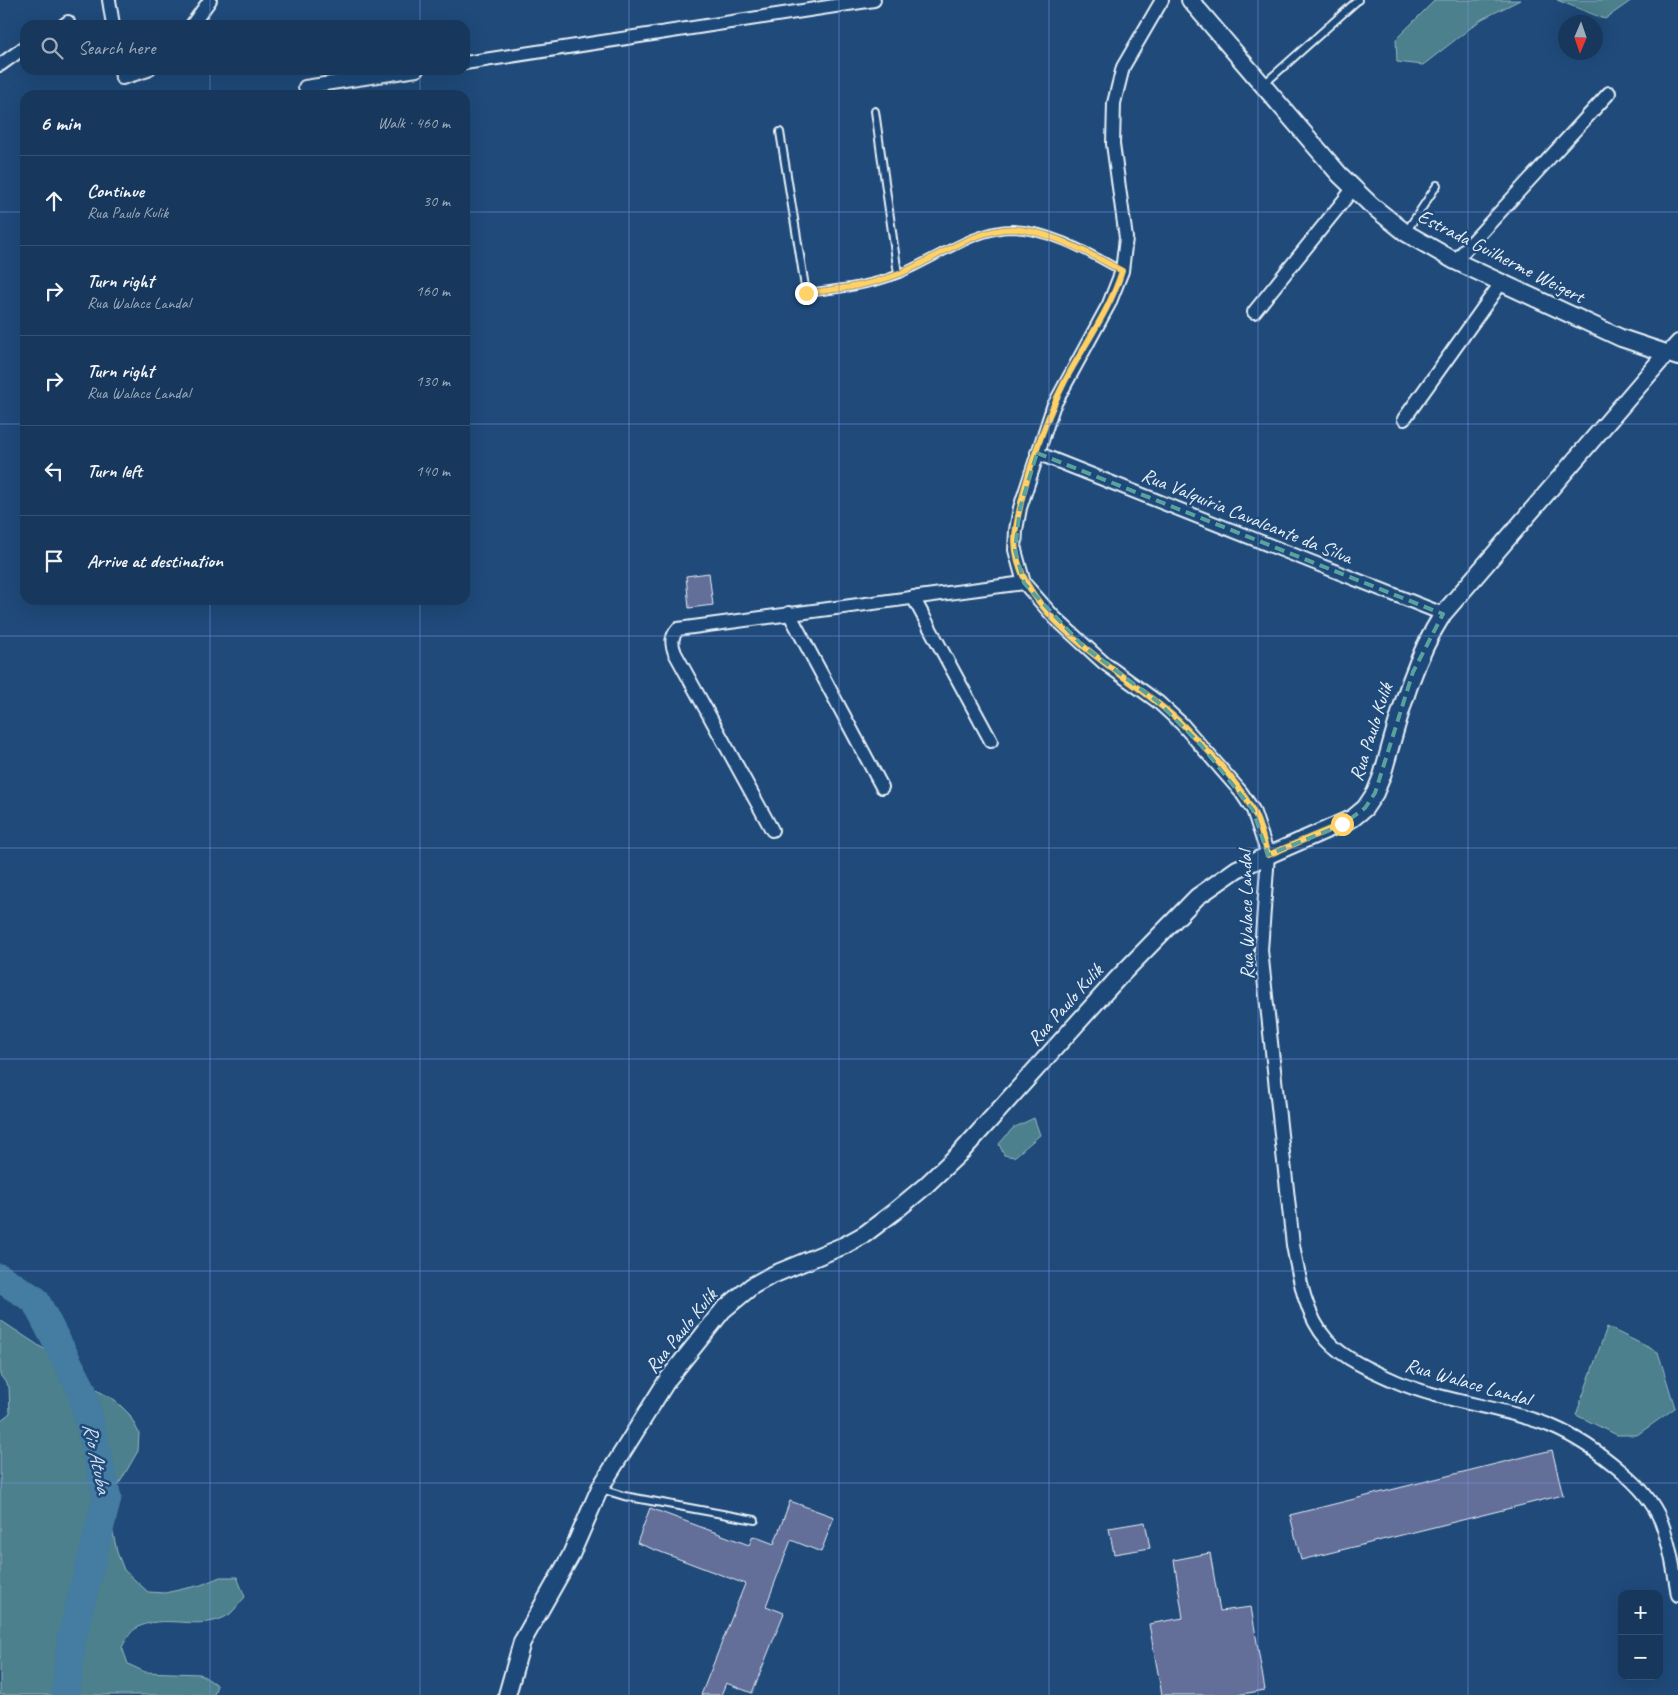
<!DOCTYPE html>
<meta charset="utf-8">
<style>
:root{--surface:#17385c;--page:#244365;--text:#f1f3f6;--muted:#9eacbb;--line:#365272}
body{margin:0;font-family:Caveat,sans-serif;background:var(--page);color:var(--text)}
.controls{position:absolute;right:15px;bottom:15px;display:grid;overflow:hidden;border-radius:10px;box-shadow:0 5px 20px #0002}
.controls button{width:45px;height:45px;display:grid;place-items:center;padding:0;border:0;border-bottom:1px solid var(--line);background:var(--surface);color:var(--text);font:25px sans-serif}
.compass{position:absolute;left:1558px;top:15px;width:45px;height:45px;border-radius:50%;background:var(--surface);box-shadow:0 5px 20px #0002;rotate:182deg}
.stop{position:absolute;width:15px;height:15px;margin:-11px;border:4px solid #ffd166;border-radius:50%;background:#fff}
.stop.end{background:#ffd166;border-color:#fff;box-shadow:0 1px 5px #0008}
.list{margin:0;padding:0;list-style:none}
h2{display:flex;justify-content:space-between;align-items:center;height:65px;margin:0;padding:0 20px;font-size:21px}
h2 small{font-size:16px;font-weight:400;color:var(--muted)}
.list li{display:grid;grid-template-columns:32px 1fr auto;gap:15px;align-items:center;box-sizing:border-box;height:90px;padding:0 20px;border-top:1px solid var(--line)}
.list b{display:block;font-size:19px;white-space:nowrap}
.list p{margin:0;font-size:16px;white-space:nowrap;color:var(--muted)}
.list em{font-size:16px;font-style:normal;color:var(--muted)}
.icon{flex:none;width:28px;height:28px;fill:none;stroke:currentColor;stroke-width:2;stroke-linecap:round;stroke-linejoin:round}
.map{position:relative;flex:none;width:1678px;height:1695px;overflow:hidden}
.search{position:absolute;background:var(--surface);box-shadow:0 5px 20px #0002;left:20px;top:20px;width:450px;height:55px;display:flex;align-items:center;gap:12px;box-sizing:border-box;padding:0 18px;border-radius:15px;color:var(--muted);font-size:19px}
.panel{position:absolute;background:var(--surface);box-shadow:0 5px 20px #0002;left:20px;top:90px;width:450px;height:515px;border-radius:15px}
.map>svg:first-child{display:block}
</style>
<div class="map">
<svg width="1678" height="1695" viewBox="0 0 1678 1695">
<rect width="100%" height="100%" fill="#1f4a7a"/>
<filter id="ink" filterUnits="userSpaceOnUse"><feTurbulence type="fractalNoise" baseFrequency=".02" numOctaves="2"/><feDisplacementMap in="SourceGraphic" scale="10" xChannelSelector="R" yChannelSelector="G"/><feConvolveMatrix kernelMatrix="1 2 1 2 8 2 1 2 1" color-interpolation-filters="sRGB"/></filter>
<g filter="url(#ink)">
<g fill="#4c808c" stroke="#9ab8c2">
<path d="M1435,0H1520L1482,19L1423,65L1397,62L1396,39Z"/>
<path d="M1557,0H1632L1605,19Z"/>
<path d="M1034,1118L1040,1135L1014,1157L1004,1155L999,1144L1013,1128Z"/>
<path d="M0,1320L62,1361L89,1386L115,1400L129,1414L139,1433L138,1451L116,1489L110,1518L117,1552L124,1570L148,1592L165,1593L201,1585L220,1577H237L245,1597C240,1602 235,1610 230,1614C201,1634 163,1611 135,1629C130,1632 125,1642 122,1647L128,1664L145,1672L200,1674L217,1685L214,1695H0V1421L10,1413L9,1387L0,1375Z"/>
<path d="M1607,1327L1658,1352L1675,1408L1637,1435H1617L1576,1415Z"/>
</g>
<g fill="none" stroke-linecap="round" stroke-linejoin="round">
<path stroke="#447ba1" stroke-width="29" d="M0,1278L35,1300L82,1390L107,1498L71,1641L66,1695"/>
</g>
<g fill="#636e99" stroke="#e8f1f8">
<path d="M709,573L713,605L689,608L686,576Z"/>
<path d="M1552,1450L1563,1495L1301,1560L1290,1515Z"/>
<path d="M790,1501L834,1517L821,1552L791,1540L766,1606L784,1613L752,1693L726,1683L721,1695H701L745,1584L637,1543L650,1508L749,1545L753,1536L774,1544Z"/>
<path d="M1145,1522L1150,1548L1114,1554L1109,1528Z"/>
<path d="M1210,1553L1220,1611L1251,1607L1265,1690L1237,1695H1162L1149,1624L1183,1618L1174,1560Z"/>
</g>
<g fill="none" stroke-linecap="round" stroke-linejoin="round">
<g stroke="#e8f1f8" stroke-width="10">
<g id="service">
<path d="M1263,85L1358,0"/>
<path d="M875,111L898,274"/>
<path d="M780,132L806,293C838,289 869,286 899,274C933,260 975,229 1012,229C1051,230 1089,253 1122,271"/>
<path d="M1406,232L1437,185"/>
<path d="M601,1489L624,1496L755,1520"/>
</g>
</g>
<g stroke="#e8f1f8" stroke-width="16">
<g id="minor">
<path d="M109,0L113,25"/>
<path d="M1162,0L1123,67L1114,103L1113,144L1126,238L1122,271L1109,304L1053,407L1020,508L1016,530L1015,550L1024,583L1054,617L1104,663L1158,702L1182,724L1241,792L1253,810L1268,855L1261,950L1293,1245C1299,1277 1305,1315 1327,1340C1344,1359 1372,1371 1395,1381C1445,1403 1501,1406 1551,1426C1577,1437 1600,1453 1621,1471C1637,1484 1653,1502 1661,1521C1670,1545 1674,1570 1678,1595"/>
<path d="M64,25L68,22"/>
<path d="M192,25L210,0"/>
<path d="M465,63L874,0"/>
<path d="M0,65L25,47"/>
<path d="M121,70L122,78L148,70"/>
<path d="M305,87L417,70"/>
<path d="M1455,261L1609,93"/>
<path d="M1254,312L1353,189"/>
<path d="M1666,354L1678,341"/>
<path d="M1404,419L1501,283"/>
<path d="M1037,453L1443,614"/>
<path d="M913,597L991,741"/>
<path d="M789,613L882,787"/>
<path d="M772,830L675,653C671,643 671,637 678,629L1024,583"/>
</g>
</g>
<g stroke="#e8f1f8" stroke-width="20">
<g id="tertiary">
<path d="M1190,0L1339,174L1371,205L1406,233L1455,261L1621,338L1678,357"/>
<path d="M507,1695L522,1642L570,1557L600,1488L668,1379L723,1310L752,1286L770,1276L845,1245L865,1234L894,1212L924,1187L962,1151L1117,979L1197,897L1237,869L1353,818L1365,808L1375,793L1382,776C1398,721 1411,664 1443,614L1666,354"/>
</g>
</g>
<use href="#service" stroke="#1f4a7a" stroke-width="6"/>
<use href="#minor" stroke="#1f4a7a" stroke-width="12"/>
<use href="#tertiary" stroke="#1f4a7a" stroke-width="16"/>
</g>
</g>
<g fill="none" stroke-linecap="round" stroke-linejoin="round" filter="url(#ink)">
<path stroke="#ffd166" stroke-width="6" d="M806,293C838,289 869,286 899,274C933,260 975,229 1012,229C1049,230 1091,254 1122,271C1110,310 1084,345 1065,381C1044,422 1023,483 1016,528C1003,614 1131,673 1182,724C1207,749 1235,778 1252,809C1260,822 1263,840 1268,855L1342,824"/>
</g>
<path fill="none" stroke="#5ba19e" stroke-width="4" stroke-dasharray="10 6" stroke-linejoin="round" d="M1037,453L1443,614L1413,672L1375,793L1365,808L1342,825L1268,855L1253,810L1201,745L1158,702L1083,646L1024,583L1015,550L1020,508Z"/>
<path fill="none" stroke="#7897e6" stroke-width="1" stroke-opacity="0.55" d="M210,0V25M420,0V25M629,0V1695M839,0V1695M1049,0V1695M1258,0V1695M1468,0V1695M210,70V95M420,70V95M0,212H25M465,212H1678M0,424H25M465,424H1678M210,600V1695M420,600V1695M0,636H1678M0,848H1678M0,1059H1678M0,1271H1678M0,1483H1678"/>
<g text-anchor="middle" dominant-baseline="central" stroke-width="5" stroke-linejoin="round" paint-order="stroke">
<g font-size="20" fill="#e8f1f8" stroke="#1f4a7a">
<text transform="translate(1501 256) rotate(27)">Estrada Guilherme Weigert</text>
<text transform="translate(1247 516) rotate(22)">Rua Valquíria Cavalcante da Silva</text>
<text transform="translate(1371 732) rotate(-72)">Rua Paulo Kulik</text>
<text transform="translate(1246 915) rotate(-91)">Rua Walace Landal</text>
<text transform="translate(1065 1005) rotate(-48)">Rua Paulo Kulik</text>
<text transform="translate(681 1331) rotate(-51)">Rua Paulo Kulik</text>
<text transform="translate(1468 1382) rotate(16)">Rua Walace Landal</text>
</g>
<g font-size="21" font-style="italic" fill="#cfdfeb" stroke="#1f4a7a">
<text transform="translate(97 1458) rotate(78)">Rio Atuba</text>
</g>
</g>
</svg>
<div class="controls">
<button>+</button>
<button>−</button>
</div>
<svg class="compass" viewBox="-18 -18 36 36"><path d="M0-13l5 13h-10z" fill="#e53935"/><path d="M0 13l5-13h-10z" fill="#9eacbb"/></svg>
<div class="stop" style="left:1342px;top:824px"></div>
<div class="stop end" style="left:806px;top:293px"></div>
<div class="search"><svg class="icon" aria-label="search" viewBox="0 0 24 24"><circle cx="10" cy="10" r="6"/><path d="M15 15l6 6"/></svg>Search here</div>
<section class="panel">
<h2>6 min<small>Walk · 460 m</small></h2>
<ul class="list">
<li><svg class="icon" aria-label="ahead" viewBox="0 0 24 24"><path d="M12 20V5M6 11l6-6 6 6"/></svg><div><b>Continue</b><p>Rua Paulo Kulik</p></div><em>30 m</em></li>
<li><svg class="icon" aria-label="right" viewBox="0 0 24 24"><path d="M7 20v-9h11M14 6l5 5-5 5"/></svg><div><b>Turn right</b><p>Rua Walace Landal</p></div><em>160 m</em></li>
<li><svg class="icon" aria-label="right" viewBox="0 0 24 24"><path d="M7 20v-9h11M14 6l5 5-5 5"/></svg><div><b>Turn right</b><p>Rua Walace Landal</p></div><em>130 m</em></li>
<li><svg class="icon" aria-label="left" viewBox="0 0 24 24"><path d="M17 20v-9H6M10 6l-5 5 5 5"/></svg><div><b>Turn left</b></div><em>140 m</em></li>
<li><svg class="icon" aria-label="arrive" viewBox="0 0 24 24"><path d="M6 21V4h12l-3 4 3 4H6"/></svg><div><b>Arrive at destination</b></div></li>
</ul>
</section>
</div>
